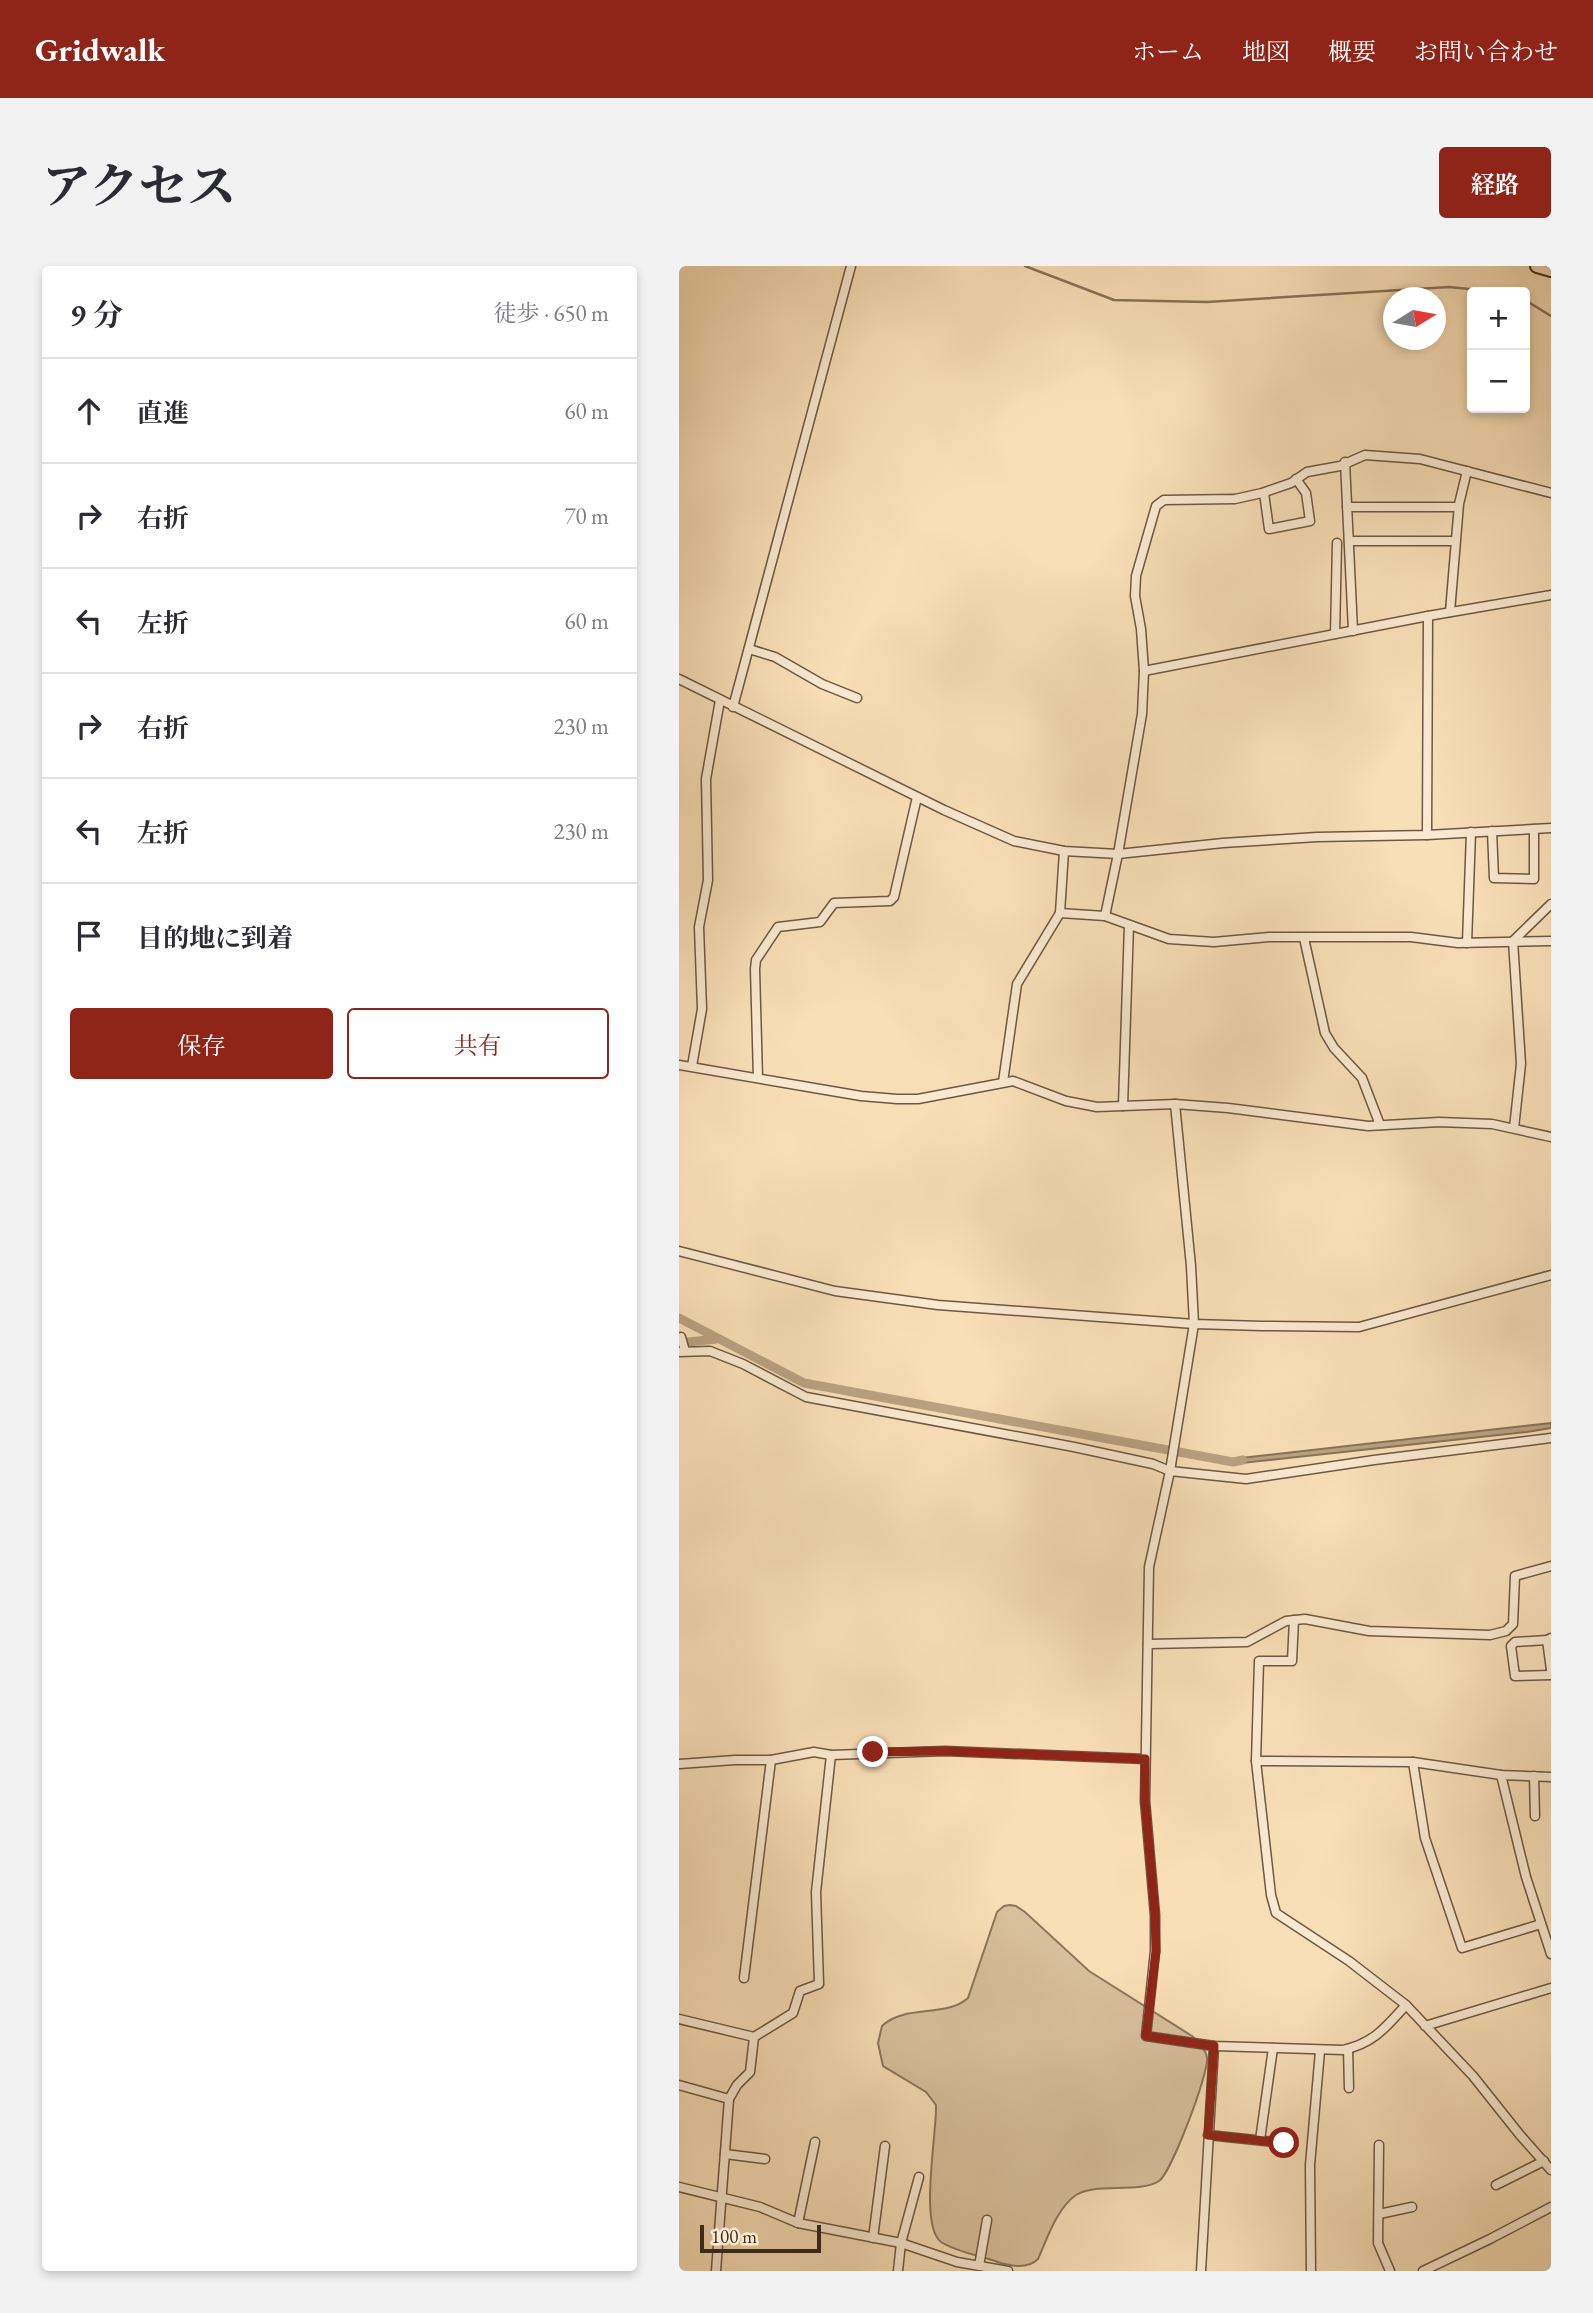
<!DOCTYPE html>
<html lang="ja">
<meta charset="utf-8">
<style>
:root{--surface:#fff;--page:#f2f2f3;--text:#2b2b33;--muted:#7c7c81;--line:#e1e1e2;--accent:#8f2418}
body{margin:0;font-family:"EB Garamond","Noto Serif JP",serif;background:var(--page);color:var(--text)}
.controls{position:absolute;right:21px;top:21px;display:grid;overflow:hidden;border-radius:7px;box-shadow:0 4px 10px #0003}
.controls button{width:63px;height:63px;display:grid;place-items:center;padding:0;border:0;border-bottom:2px solid var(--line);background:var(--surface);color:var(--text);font:35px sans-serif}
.compass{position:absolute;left:704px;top:21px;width:63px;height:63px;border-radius:50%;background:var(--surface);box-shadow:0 4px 10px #0003;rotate:79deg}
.scale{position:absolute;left:21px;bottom:18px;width:121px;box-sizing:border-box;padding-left:7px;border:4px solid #3f2b1a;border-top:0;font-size:19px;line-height:24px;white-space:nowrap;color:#3f2b1a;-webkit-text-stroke:5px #fbead1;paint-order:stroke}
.stop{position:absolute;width:21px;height:21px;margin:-16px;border:5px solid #8f2418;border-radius:50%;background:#fff}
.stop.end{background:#8f2418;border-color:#fff;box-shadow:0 2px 7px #0008}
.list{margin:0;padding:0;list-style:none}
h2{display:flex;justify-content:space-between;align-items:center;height:91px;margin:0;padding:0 28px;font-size:30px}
h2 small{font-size:23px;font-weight:400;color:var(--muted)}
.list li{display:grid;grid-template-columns:46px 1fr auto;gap:21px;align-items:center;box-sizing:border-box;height:105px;padding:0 28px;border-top:2px solid var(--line)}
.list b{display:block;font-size:26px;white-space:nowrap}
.list em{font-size:23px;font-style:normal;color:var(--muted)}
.actions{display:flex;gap:14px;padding:21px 28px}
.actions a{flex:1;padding:16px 0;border:2px solid var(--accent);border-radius:7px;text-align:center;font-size:24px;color:var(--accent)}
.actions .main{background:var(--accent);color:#fff}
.icon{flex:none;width:38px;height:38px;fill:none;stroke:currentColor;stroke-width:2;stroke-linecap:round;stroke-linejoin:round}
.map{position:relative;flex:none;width:872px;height:2005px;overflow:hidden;border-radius:7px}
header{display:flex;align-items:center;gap:42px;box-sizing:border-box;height:98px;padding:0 35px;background:var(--accent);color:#fff}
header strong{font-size:33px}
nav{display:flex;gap:38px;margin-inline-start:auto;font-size:24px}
.intro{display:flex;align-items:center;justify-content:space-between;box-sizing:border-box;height:168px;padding:0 42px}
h1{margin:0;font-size:49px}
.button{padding:18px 32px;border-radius:7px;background:var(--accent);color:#fff;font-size:24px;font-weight:700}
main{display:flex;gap:42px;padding:0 42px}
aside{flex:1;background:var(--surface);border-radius:7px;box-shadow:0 4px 10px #0003}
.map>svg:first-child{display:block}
</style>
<header>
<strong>Gridwalk</strong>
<nav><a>ホーム</a><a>地図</a><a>概要</a><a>お問い合わせ</a></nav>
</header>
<div class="intro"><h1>アクセス</h1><a class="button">経路</a></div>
<main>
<aside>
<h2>9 分<small>徒歩 · 650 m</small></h2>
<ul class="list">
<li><svg class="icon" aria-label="ahead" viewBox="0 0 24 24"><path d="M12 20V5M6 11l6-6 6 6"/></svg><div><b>直進</b></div><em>60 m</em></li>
<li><svg class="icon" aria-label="right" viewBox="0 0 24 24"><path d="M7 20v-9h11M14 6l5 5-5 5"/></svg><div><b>右折</b></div><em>70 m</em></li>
<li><svg class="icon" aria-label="left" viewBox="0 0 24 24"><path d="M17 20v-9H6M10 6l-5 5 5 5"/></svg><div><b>左折</b></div><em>60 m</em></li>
<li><svg class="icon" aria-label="right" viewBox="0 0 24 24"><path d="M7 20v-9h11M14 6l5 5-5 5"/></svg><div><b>右折</b></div><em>230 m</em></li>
<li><svg class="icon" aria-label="left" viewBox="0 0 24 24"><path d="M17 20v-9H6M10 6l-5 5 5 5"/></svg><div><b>左折</b></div><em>230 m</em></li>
<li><svg class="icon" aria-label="arrive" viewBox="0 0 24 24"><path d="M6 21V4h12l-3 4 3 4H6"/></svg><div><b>目的地に到着</b></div></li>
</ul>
<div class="actions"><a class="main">保存</a><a>共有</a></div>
</aside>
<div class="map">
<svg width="872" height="2005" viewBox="0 0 872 2005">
<rect width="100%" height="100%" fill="#f9dfb8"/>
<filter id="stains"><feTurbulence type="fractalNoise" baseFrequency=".00286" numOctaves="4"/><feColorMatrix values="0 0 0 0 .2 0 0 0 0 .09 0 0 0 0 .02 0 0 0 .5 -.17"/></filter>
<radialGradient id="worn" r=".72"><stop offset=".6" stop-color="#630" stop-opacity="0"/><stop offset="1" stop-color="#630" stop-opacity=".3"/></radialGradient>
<path fill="#d9c09d" stroke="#8c765c" stroke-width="2" d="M331,1639L337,1640L346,1646L410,1705L513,1770C519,1776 527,1783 528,1792C530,1807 492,1907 480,1915C460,1928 416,1916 397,1929C378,1942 368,1973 359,1993C347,2005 326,1999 313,1994C297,1989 276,1985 262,1976C240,1960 258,1867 257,1839L247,1826L204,1800L199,1777L203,1760C226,1738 267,1752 289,1732L318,1646L325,1640Z"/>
<path fill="#baa282" stroke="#897258" stroke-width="2" d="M872,1157V1162L848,1166L554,1198V1193Z"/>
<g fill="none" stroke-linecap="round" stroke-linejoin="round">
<g stroke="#897258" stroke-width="2.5">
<path d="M346,0L435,34L528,36L770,21L821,26"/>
<path d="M846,34L872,50"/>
</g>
<g stroke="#baa282" stroke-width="9">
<path d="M0,1052L125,1117L554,1196L564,1194"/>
<path d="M0,1077L37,1073"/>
</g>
<g stroke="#6e5842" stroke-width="11">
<g id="minor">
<path d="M666,196L674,365"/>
<path d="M585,227L590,263L631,255L627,227L617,213"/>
<path d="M668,241H779"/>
<path d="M670,275H776"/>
<path d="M771,346L780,238L788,205"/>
<path d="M656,368L658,277"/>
<path d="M70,383L96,391L143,418L178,432"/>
<path d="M465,405L749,350L872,329"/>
<path d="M0,413L265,544L335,575L385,585L439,588L544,577L638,571L748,569L872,562"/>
<path d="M54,441L172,0"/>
<path d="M813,565L815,612L855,613V563"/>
<path d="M748,569L749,350"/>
<path d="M381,647L426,650L490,673L535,676L590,671H732L779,677L872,675"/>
<path d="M426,650L439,588L463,448L465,405L462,363L456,330L457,310L477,240L485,234L556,233L583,227L612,217L628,206L661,200L686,189L741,193L872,227"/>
<path d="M625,672L646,767L655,782L683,812L701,859"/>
<path d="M788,677L792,566"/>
<path d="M0,799L182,830L218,833H239L334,815L387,835L418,841L496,838L549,842L689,860L760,856L813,858L872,871"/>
<path d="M13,800L23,743L20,661L29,614L27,513L41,434"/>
<path d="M79,812L76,703L77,694L99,661L141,656L155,637L211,635L215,631L238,531"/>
<path d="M324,816L338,718L381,647L385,585"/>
<path d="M496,838L512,1000L515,1058L491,1205L470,1301L466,1535L476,1649V1685L467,1770L535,1780L664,1784C695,1777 706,1762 727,1739"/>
<path d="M444,840L450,659"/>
<path d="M835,862L842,798L834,675L872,638"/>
<path d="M0,985L156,1025L259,1039L515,1058L583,1060L680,1061L872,1009"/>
<path d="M2,1071L6,1085"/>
<path d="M0,1086L31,1085L64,1098L127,1131L395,1181L474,1198L491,1205L567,1213L695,1194L872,1172"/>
<path d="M615,1354L613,1395H580L577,1495L592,1629L597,1647L670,1695L727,1739L794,1810L841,1869L872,1904"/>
<path d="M872,1372L868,1374L836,1376L832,1380L836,1410L872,1409"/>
<path d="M868,1374L872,1404"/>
<path d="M469,1378L568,1376L607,1355L626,1353L690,1365L811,1369L827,1365L834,1358L836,1310L872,1300"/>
<path d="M577,1495L734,1496L822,1509L872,1511"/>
<path d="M734,1496L746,1572L783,1682L862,1658"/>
<path d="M0,1498L56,1494H92L135,1486L152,1489L266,1485L466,1493"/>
<path d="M822,1509L847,1611L872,1688"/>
<path d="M855,1510L856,1550"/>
<path d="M65,1712L92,1494"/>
<path d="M0,1753L75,1771L114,1747L121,1725L140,1718L137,1626L152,1489"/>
<path d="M746,1760L872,1722"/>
<path d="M669,1783L670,1822"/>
<path d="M0,1819L50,1833L37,2005"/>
<path d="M50,1833L58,1819L71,1806L75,1771"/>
<path d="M529,1869L605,1877"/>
<path d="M581,1874L594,1782"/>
<path d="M700,1879L699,1977L711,2005"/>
<path d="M46,1888L86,1893"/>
<path d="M817,1919L865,1895"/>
<path d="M0,1921L81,1941L119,1957L222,1977L278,1996L329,2005"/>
<path d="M700,1948L733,1941"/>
<path d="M119,1957L136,1876"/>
<path d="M194,1972L206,1880"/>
<path d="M300,2000L308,1954"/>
<path d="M219,2005L222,1977L240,1911"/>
<path d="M522,2005L535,1780"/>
<path d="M632,2005L631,1899L641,1785"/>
<path d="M744,2005L811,1973L872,1941"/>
</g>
</g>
<g stroke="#3f2b1a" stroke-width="16">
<path id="highway" d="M858,0L872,4"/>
</g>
<use href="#minor" stroke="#fbead1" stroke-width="8"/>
<use href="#highway" stroke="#f9dfb8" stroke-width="12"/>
</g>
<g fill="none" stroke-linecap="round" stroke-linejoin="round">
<path stroke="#8f2418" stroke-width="9" d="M194,1486L266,1485L466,1493V1535L476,1648L477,1685L467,1770L535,1780L529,1869L605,1877"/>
</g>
<rect width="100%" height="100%" filter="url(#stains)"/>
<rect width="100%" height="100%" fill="url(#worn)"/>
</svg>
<div class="controls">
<button>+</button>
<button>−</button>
</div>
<svg class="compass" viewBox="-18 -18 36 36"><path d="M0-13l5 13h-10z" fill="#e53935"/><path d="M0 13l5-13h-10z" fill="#7c7c81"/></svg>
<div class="scale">100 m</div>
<div class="stop" style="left:605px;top:1877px"></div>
<div class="stop end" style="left:194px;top:1486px"></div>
</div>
</main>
